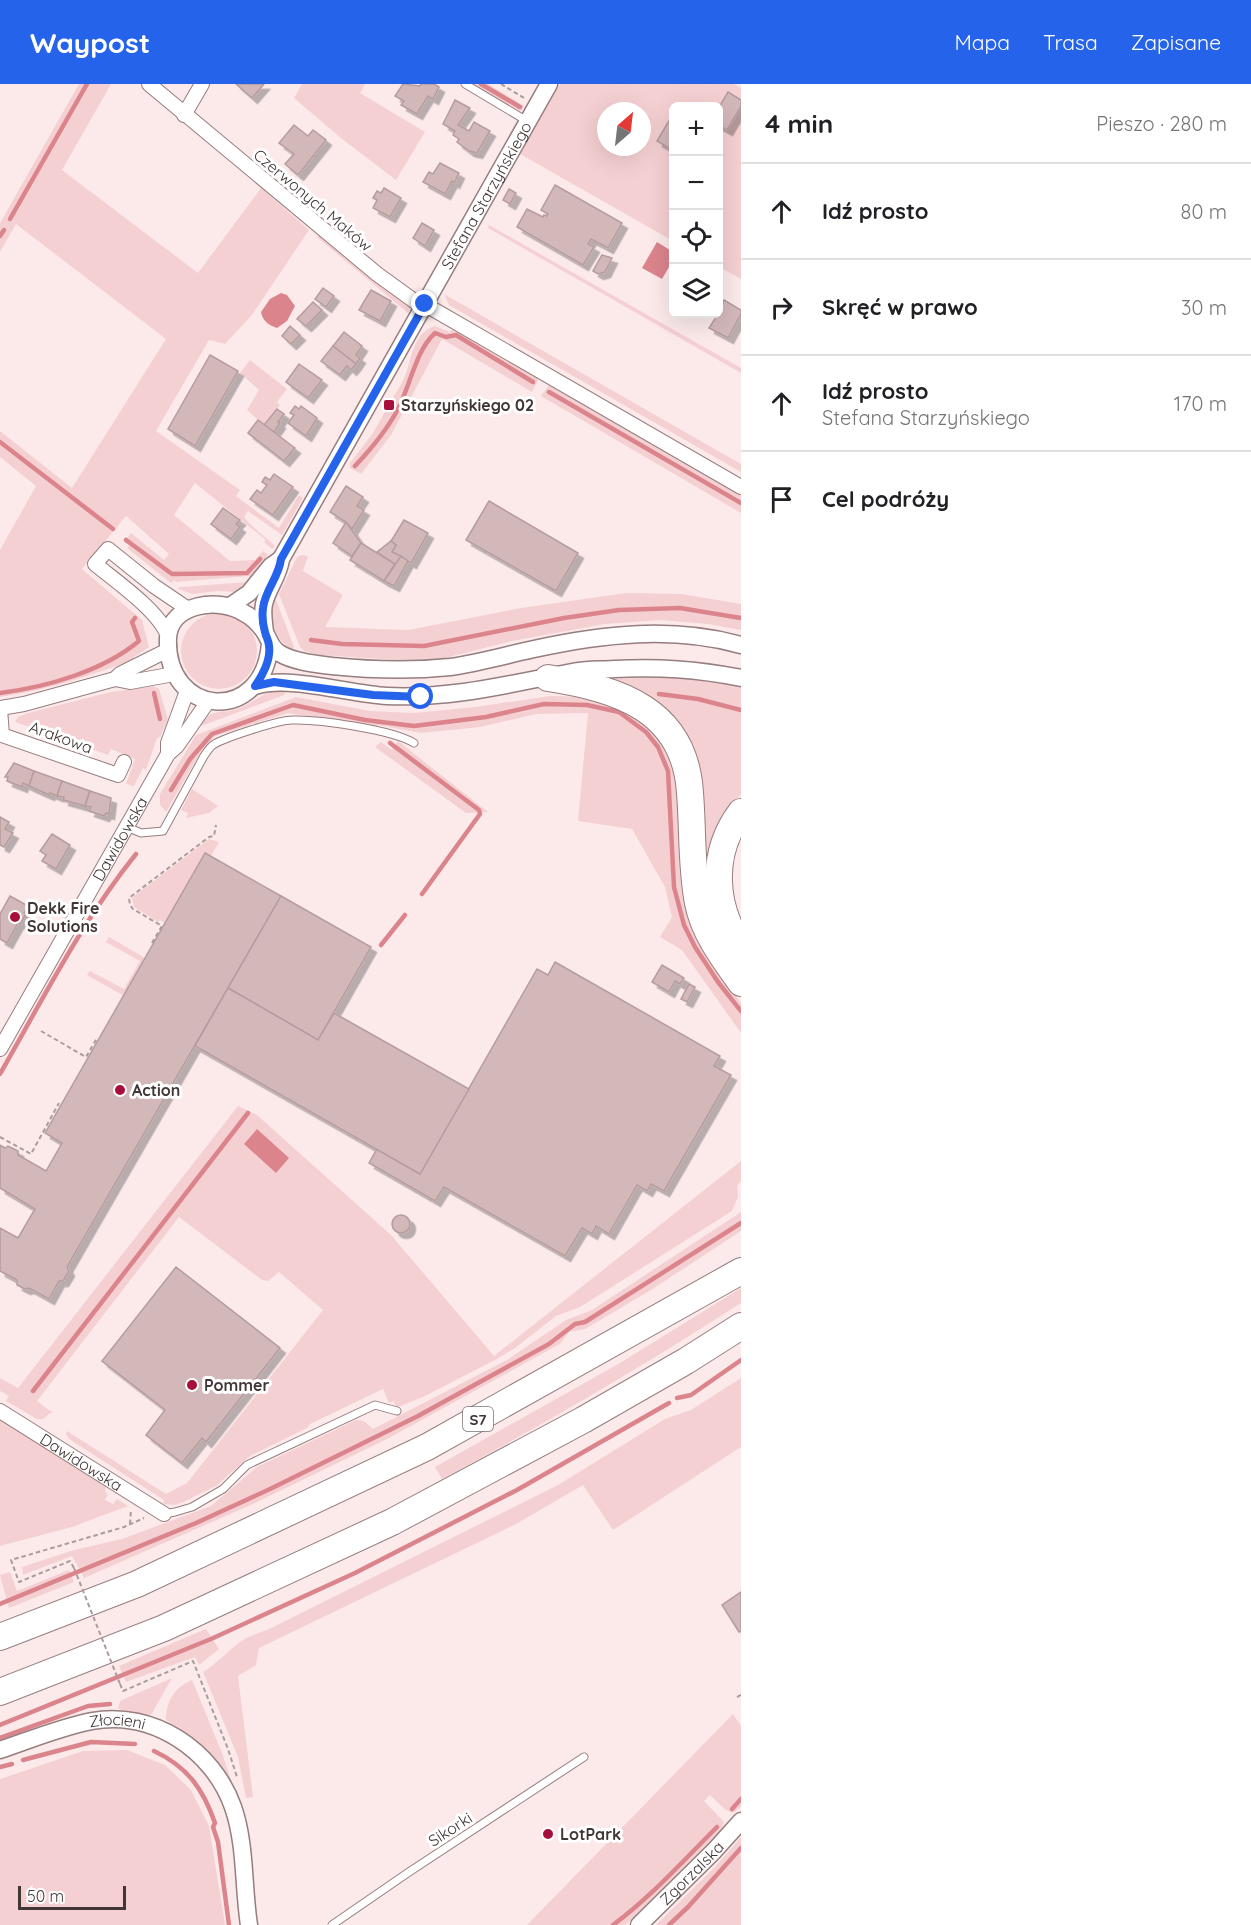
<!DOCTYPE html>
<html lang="pl">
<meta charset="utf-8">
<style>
:root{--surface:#fff;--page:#f2f2f2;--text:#202124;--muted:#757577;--line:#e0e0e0;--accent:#2563eb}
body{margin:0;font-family:Quicksand,sans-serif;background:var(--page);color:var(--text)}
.controls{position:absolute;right:18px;top:18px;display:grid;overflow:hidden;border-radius:9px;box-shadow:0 6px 24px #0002}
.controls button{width:54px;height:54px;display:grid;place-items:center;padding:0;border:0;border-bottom:2px solid var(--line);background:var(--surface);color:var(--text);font:30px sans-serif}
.compass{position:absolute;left:597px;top:18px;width:54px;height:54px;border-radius:50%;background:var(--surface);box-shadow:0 6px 24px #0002;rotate:28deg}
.scale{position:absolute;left:18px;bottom:15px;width:108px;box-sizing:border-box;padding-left:6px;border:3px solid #413636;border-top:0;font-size:16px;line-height:21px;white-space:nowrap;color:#413636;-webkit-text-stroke:4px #fff;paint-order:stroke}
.stop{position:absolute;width:18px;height:18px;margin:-14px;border:4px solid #2563eb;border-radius:50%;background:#fff}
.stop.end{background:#2563eb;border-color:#fff;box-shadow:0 2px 6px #0008}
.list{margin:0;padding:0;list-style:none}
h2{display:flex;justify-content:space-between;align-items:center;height:78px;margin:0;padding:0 24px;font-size:26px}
h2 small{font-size:20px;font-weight:400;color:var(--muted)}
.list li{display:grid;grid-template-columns:39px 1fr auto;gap:18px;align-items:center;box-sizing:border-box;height:96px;padding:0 24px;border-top:2px solid var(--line)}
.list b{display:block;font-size:22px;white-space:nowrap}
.list p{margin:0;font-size:20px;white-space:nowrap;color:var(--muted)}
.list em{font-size:20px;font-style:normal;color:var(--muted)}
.icon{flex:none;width:33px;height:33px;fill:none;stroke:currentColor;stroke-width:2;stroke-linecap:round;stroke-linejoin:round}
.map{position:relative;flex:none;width:741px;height:1841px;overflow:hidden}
header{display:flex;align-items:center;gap:36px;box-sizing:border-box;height:84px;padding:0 30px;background:var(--accent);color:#fff}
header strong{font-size:28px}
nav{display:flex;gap:33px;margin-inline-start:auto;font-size:21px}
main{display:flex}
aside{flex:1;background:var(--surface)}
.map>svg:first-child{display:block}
</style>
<header>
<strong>Waypost</strong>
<nav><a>Mapa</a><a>Trasa</a><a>Zapisane</a></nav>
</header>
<main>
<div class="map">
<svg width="741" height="1841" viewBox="0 0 741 1841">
<defs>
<filter id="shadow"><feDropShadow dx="5.5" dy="5.5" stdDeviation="0" flood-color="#0004"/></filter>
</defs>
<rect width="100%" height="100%" fill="#fceaeb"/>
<g fill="#f5d0d2" fill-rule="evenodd">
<path d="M79,0H111L62,86L198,189L261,104L309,146L252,231L225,260L209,256L156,347L240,406L236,412L279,444L299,411L303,414L282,451L248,427L244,433C252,444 265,452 275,462L272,465L264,458L266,456L195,399L174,431L230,477L255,476L263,467L268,471L250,494L249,492L176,498L174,496L171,499L127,464L129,461L124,458L131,449L164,476L169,470L126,432L82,485L142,536L149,563L134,573V576C90,591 46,607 0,613V466L36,402L0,373V347L72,404L166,255L16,140L0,168V139Z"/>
<path d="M302,0H365L360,9L425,48L396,96L341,54L294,14Z"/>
<path d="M472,0H488L524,22L520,28L514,25Z"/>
<path d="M560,0H734L741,4V195L719,183L718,22H674L673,157L520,70ZM606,27H642V63H606Z"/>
<path d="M489,141L741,284V289L488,144Z"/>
<path d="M320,149L409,221L408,229L317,153Z"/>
<path d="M444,210L741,380V388L449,221Z"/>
<path d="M435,242L450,248L453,244L536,292L538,296L532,308L442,255L391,351L361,390L350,384V379L373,349L386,326L390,327L396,315L393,313C397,307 402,300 405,292C412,275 413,248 435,242Z"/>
<path d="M250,276L287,305L277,318L280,321L264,341L247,326L259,306L240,289Z"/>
<path d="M549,301L741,410V429L541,312Z"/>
<path d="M301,471L308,472L303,487L343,511L325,543L408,546L521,524L626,509L682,510L741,520V546L708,540L660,536L605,540L512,557L445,574L397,576L320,571L304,567L300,563L279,510L297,473Z"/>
<path d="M248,498L240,507L235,508L218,507L193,510L178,505L180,503Z"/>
<path d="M273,514L276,516L294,563L293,566C273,555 269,535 273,514Z"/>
<circle cx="219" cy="567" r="38"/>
<path d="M668,593L700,596L741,604V710L723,734L709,773L705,771L671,633L657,618L615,595Z"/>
<path d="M153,602L159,605L168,635L160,653L157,654L146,686L143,684L134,702L126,700L135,675L111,665L108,671L15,638L18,633L28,629L111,608Z"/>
<path d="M273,607L285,608L284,611L201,642L199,641C215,621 223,632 242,623C253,618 261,611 273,607Z"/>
<path d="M550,612C614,611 660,633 676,697L710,875L741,919V949L682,866L660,853L672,833L665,803L632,745L578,737L588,629L536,630L480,643L421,649L378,641L377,643L288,629L215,652L200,669L166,728L160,721V710L196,651L296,613L370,627L414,629L475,623Z"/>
<path d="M398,657L488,728L466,729L375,663L381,658L392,666Z"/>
<path d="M192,705L218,722L209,729L186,734L188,729L181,726Z"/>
<path d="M209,755L219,758L211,772L205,769L165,839L160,836L158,838L134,823L132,814L133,813Z"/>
<path d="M109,853L145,874L124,912L87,891L90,887L124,905L140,877L106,858Z"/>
<path d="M238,1022L257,1031L391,1151L494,1272L741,1077V1097L737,1102L738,1113L732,1127L580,1223L556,1232L515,1264L495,1276L423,1313L396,1324L394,1317L389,1319L383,1305L310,1340L307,1344L250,1372L216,1402L183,1418L175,1421L163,1420L164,1416L69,1355L66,1350L67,1347L166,1410L187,1399L323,1226L279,1188L268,1197L262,1196L179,1133L37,1317L50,1327H53L43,1335H37L6,1317L9,1312L0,1307V1294L18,1304Z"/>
<path d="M741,1128V1147L651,1206L585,1245L569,1248L560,1260L389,1354L253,1420L84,1494L72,1472L23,1491L22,1483L74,1466L122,1455L211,1422L257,1383L356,1336L364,1337L373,1345L507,1276L566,1236L592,1226Z"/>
<path d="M741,1204V1219C644,1282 544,1340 442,1395L435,1383L620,1279Z"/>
<path d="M741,1294V1363L613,1446L583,1401L516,1440L259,1564L256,1581L238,1592L253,1713L246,1714L238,1673L203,1588C216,1580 225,1570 236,1561C245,1553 256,1550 267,1546L558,1401L665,1335L691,1326Z"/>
<path d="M0,1334L106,1401L105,1408L108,1410L105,1416L113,1420L117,1415L128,1422L72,1443L0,1462Z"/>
<path d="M69,1486L74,1498L9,1524L0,1491L10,1488L17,1507Z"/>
<path d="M206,1545L219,1565L199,1581L195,1573L126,1598L119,1582Z"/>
<path d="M172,1594L151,1631L118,1625L120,1617Z"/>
<path d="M192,1596L222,1669L235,1708L221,1683L211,1672L190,1652L166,1636C166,1617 175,1603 192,1596Z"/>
<path d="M733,1630L741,1642V1723L733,1729L726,1726L710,1711L704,1717L724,1738L722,1746L660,1810L625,1841H527Z"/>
<path d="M127,1666L165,1681L191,1706L209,1742L225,1841H0V1695L83,1667Z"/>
<path d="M741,1753V1841H656L716,1782Z"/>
</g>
<g fill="#db848c">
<path d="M657,158L673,168V176L662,195L642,184Z"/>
<path d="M281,209L287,211L295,222L287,237L277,244C268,241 263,237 261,228L270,215Z"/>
<path d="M257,1045L289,1074L276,1089L244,1060Z"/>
</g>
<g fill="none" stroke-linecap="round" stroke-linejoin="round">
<g stroke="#db848c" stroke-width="4.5">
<path d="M481,0L520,23"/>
<path d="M10,135L87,0"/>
<path d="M0,152L4,146"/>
<path d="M549,308L741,419"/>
<path d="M0,358L113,445"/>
<path d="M355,382C371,365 387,346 398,325C410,302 416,266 435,249L446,253L456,251L533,298"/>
<path d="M126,456L172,490L247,489L260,475"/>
<path d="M311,556L342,560L424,562L564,534L619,526L680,524L741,534"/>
<path d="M0,609C47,603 103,587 139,557L132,538L135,534"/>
<path d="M154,609L160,635"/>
<path d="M659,610L698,615L741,626"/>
<path d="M390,659L479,726L480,730L422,810"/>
<path d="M171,706L190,675L212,650L293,621L365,636L414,642L486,633L544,620L587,621L619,628L646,648L658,663L668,687L674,803L684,841L695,863L718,898L741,927"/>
<path d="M381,861L405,831"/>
<path d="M0,990C43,915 82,837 136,770"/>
<path d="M33,1307L248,1029"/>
<path d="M677,1314L691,1311L741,1276"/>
<path d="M0,1520L196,1439L270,1405L418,1332L549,1260L575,1240L585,1238L741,1139"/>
<path d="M0,1641L211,1555L355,1489L517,1406L669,1319"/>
<path d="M0,1654L88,1622L110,1620"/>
<path d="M154,1667C188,1683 203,1705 215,1739L213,1743L218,1758L229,1841"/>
<path d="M23,1676L91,1658L135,1660"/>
<path d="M0,1683L12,1680"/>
<path d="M732,1725L741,1715"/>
<path d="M613,1841C651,1813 684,1776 717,1743"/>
<path d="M669,1841L688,1823L741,1764"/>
</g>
</g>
<g fill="#d3b8ba" stroke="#b69c9e" stroke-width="1.5" filter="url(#shadow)">
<path d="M236,0H264L252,14Z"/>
<path d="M403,0L420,2L421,0H434L439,3L433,15L428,12L417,30L401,21L404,17L395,12Z"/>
<path d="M728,8L741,16V22L727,46L718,41V25Z"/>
<path d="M455,16L470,24L458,41L469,47L474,38L490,47L477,69L469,67L457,58L459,55L453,51L455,47L443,40Z"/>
<path d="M670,35L674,37V67L657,57Z"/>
<path d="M294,41L308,52L313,46L326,56L298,91L285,80L294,70L279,59Z"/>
<path d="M440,79L459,89L454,99L452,97L445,110L423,98L429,88L433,90Z"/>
<path d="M555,101L622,139L608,164L591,155L588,160L594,163L583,181L517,143L527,125L543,133L544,131L547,132L548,130L541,126Z"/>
<path d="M384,104L401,114L390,133L373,124L377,116L373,114L377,107L381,109Z"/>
<path d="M509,105L516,109L510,120L503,116Z"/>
<path d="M422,139L434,146L425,162L413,154Z"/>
<path d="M602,171L612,174L605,188L598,190L593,187Z"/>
<path d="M323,204L334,212L326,223L315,215Z"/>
<path d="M371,206L391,217L380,237L359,226Z"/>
<path d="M724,216L741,226V230L728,254L709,244L718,230Z"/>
<path d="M313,218L322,226L306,242L297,235Z"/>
<path d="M290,242L300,251L291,260L282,252Z"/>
<path d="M344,248L362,262L356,271L360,274L356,280L333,262Z"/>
<path d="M333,262L356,280L351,286L347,282L340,291L321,277Z"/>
<path d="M210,271L238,287L195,362L168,345Z"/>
<path d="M299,280L322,296L308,314L286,298Z"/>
<path d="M295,322L299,325L301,322L317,334L306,352L288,339L294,331L290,329Z"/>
<path d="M277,325L284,330L278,338L280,339L274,348L264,341Z"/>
<path d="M258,336L295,364L284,377L248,349Z"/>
<path d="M274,390L293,403L273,431L250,415L257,406L261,409L267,401L262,398L265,393L270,396Z"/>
<path d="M346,402L363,413L357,422L364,426L352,445L346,438L330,428Z"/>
<path d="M489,417L578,469L556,507L466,456Z"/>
<path d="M223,424L240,436L236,440L240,443L231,455L211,440Z"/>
<path d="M404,436L428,449L411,479L392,468L396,461L391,457Z"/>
<path d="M346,438L361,459L352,472L333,459Z"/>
<path d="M391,457L396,461L392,468L401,472L396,481L377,468Z"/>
<path d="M361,459L395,480L384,497L350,476Z"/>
<path d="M401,472L408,477L394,502L384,497Z"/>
<path d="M14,679L34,687L29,702L23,699L22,703L7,697L8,693H5Z"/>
<path d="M34,687L62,697L57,712L50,709L49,711L29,702Z"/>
<path d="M62,697L90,707L85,722L63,716L64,713L57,712Z"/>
<path d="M90,707L111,714L109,730L106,729L104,732L89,727L91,723L85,722Z"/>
<path d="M0,733L9,738L5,745L13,749L4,763L0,761Z"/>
<path d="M52,750L70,761L56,785L42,777L46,771L40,767Z"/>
<path d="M205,769L281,812L67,1183L69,1187L63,1197H59L49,1215L29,1204L25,1205L17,1201V1196L0,1187V1144L18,1154L35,1125L0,1104V1061L5,1064L8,1062L18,1067V1071L46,1087L62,1059L45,1049Z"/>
<path d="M10,812L28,822L24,829L26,830L20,840L18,839L7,859L0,855V830Z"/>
<path d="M281,812L371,863L318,956L228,904Z"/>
<path d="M555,878L720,972L714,982L731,991L664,1107L651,1100L647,1107L637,1101L609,1150L596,1142L592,1150L582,1144L565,1172L444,1103L435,1117L369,1079L377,1065L420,1090L537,885L548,891Z"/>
<path d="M662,881L684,894L680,900L675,897L669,908L652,898Z"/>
<path d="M689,900L695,903L687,918L681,915Z"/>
<path d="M228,904L318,956L334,929L469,1005L420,1090L195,962Z"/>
<circle cx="401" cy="1140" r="9"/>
<path d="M176,1183L280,1264L206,1358L202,1354L182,1379L146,1351L165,1326L102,1277Z"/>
<path d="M741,1508V1547L739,1548L722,1521Z"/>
</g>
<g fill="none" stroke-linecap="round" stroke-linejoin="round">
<g stroke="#967d7e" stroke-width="9">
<g id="service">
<path d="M465,0L527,37"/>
<path d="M127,743L141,749L163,747L204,672C207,668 209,664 213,661C223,654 279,636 292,636C319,635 393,646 414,659"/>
<path d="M164,1430L175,1428L192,1423L223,1405L247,1381L375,1321L397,1327"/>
<path d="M332,1841L409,1788L584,1673"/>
</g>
</g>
<g stroke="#967d7e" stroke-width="16">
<g id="minor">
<path d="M149,0L377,190L417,219L431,224L741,403"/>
<path d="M184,31L202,0"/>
<path d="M168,552C159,527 117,498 95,480L108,465L154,502L188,525"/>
<path d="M115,595L130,598L174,590"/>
<path d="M0,624L24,620L115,595L120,590L168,566"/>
<path d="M0,625L2,651L118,691L124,678"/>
<path d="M168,670V659L187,607"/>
<path id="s1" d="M0,965L168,670L177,662L209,616"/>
<path id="s2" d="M0,1327L164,1430"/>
</g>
</g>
<g stroke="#967d7e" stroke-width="19">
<g id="tertiary">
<path d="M230,522L249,509L271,482L281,475"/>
<path id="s3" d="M265,548C264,539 262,529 264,520C268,503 279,492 281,475L549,0"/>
<path d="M270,560C263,642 165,633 168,554C170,519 220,513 244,529C252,533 259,540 264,547C270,556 270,563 279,569C294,578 316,580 332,582C371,586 411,587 450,583C479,579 506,571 534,565C603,550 672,542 741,561"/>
<path d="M255,602C289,591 349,610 387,612C452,615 509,600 572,588C586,585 600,586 614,585C659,583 696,585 741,594"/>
<path id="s4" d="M0,1666C30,1656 61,1643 92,1637C153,1626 213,1666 233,1723C246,1760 243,1803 249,1841"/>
<path id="s5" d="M639,1841L714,1767L741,1737"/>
</g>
</g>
<g stroke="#967d7e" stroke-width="28">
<g id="motorway">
<path d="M548,594C618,605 685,625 690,709C693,745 691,783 698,819C704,849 723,874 741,899"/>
<path d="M741,728C710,769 713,821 741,864"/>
<path d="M0,1553L137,1500L427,1363L741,1187"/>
<path d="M0,1608L164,1544L392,1438L583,1336L686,1277L741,1242"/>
</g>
</g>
<g stroke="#ab9c9c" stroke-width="2" stroke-dasharray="4.5 3" stroke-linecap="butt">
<path d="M501,0L524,14"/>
<path d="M152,859L162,842L133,825L130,821L129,814L209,753L214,752L216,741"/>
<path d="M41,947L86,973L97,954"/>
<path d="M0,1053L31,1070L59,1019"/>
<path d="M130,1440L131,1425"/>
<path d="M74,1484L70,1477L19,1498L11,1476L124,1443L144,1434"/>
<path d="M120,1600L123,1607L193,1577L228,1665L237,1693"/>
<path d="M737,1613L741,1611"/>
</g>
<use href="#service" stroke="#fff" stroke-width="7"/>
<use href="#minor" stroke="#fff" stroke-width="14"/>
<use href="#tertiary" stroke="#fff" stroke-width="16"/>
<use href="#motorway" stroke="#fff" stroke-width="26"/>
<path stroke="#ab9c9c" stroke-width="2" stroke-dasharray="4.5 3" stroke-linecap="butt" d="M74,1484L120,1600"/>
</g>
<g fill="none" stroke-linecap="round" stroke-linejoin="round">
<path stroke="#2563eb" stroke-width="8" d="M421,613L373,611L274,598L255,602C263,591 271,575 269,562C269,557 266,553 265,548C263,541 262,531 263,524C265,506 279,493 281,475L425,220"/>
</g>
<g fill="#a70e3a" stroke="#fff" stroke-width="2">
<rect x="383" y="315" width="12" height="12" rx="3"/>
<circle cx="15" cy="833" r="6"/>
<circle cx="120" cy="1006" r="6"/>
<circle cx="192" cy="1301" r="6"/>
<circle cx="548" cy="1750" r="6"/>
</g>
<g text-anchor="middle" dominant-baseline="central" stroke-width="6" stroke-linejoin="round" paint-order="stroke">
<rect fill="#fff" stroke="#7a7272" stroke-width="1.5" x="463" y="1323" width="30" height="24" rx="4.5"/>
<g font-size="15" font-weight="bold" fill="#413636">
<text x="478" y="1335">S7</text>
</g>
<g font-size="16" fill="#413636" stroke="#fff">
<text stroke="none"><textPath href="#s3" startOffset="494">Stefana Starzyńskiego</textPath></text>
<text transform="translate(313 116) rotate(40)">Czerwonych Maków</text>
<text transform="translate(61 653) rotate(20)">Arakowa</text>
<text stroke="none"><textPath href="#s1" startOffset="242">Dawidowska</textPath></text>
<text stroke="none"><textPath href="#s2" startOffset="96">Dawidowska</textPath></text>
<text stroke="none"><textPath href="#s4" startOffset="122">Złocieni</textPath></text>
<text transform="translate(450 1745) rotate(-33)">Sikorki</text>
<text stroke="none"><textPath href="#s5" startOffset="74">Zgorzalska</textPath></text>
</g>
<g font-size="16" font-weight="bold" fill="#413636" stroke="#fff" text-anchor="start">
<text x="401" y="321">Starzyńskiego 02</text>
<text x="27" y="824">Dekk Fire<tspan x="27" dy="18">Solutions</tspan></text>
<text x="132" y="1006">Action</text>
<text x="204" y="1301">Pommer</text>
<text x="560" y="1750">LotPark</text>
</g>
</g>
</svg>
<div class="controls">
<button>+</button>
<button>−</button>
<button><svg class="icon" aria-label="locate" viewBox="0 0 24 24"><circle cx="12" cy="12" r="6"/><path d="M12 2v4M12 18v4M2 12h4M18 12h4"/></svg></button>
<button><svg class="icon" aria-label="layers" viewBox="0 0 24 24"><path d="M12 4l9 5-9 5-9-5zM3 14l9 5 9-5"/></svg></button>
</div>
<svg class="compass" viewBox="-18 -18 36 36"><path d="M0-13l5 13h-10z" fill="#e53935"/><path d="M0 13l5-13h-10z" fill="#757577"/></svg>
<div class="scale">50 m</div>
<div class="stop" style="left:421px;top:613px"></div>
<div class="stop end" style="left:425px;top:220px"></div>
</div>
<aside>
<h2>4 min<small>Pieszo · 280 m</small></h2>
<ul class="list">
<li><svg class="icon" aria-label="ahead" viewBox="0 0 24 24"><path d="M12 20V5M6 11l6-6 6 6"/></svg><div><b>Idź prosto</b></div><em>80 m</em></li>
<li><svg class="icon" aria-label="right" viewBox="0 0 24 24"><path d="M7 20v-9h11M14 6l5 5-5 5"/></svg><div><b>Skręć w prawo</b></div><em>30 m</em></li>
<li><svg class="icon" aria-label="ahead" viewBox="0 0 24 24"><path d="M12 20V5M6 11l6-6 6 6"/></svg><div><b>Idź prosto</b><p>Stefana Starzyńskiego</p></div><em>170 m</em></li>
<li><svg class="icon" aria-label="arrive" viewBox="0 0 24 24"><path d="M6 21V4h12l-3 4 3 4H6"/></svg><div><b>Cel podróży</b></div></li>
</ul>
</aside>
</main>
